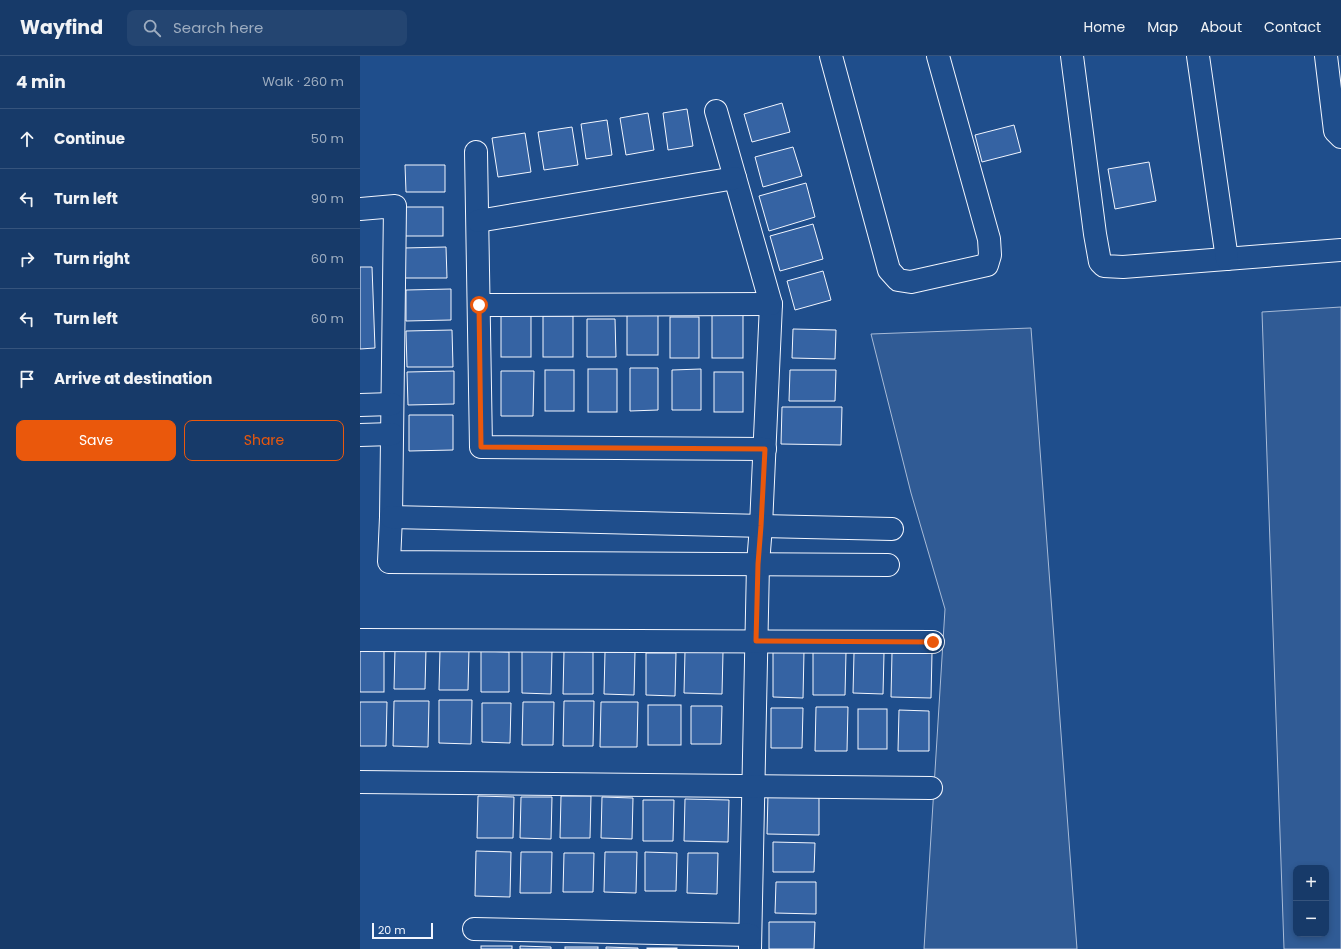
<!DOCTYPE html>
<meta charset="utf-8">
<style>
:root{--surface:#173a69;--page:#244571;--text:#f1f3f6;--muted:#9eadc0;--line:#36547d;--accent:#ea580c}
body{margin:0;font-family:Poppins,sans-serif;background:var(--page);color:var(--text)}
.controls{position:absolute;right:12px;bottom:12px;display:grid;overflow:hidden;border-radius:8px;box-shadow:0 2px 6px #0003}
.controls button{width:36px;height:36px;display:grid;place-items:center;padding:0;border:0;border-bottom:1px solid var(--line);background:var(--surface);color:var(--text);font:20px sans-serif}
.scale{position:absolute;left:12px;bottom:10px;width:61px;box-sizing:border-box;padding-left:4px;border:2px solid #f2f6ff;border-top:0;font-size:11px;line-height:14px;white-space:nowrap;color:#f2f6ff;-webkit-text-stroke:3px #1f4e8c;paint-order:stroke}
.stop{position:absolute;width:12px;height:12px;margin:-9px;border:3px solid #ea580c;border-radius:50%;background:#fff}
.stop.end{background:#ea580c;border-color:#fff;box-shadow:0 1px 4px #0008}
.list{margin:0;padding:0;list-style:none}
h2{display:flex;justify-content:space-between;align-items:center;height:52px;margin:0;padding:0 16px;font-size:17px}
h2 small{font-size:13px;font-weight:400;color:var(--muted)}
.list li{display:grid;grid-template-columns:26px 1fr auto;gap:12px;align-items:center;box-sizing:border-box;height:60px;padding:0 16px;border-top:1px solid var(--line)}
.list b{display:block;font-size:15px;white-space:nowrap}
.list em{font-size:13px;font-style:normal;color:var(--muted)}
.actions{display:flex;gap:8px;padding:12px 16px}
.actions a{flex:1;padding:9px 0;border:1px solid var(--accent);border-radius:8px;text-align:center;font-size:14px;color:var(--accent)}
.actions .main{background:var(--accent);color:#fff}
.icon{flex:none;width:22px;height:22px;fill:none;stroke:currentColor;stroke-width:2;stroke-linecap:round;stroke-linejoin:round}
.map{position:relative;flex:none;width:981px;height:893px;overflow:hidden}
header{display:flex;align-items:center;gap:24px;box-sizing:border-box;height:56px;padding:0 20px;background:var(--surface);border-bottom:1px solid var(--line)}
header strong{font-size:19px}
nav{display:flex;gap:22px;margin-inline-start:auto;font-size:14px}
.search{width:280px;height:36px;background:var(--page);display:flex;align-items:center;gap:10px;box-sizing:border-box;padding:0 14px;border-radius:8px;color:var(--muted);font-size:15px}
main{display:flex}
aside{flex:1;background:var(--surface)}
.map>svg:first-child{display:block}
</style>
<header>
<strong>Wayfind</strong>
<div class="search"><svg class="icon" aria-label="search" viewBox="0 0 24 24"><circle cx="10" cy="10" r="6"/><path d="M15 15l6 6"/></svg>Search here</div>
<nav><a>Home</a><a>Map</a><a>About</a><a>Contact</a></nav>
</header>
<main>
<aside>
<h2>4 min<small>Walk · 260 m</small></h2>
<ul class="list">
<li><svg class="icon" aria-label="ahead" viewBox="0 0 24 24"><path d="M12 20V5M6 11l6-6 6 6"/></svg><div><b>Continue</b></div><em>50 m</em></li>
<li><svg class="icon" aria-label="left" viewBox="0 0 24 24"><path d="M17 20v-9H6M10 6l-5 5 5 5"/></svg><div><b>Turn left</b></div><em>90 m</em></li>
<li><svg class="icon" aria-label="right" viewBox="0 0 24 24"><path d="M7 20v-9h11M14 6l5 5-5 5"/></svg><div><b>Turn right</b></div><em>60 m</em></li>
<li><svg class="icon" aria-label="left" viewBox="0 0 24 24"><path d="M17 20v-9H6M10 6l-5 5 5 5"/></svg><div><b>Turn left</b></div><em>60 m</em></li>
<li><svg class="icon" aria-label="arrive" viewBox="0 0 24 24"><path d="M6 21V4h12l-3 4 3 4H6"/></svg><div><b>Arrive at destination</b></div></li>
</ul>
<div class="actions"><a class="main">Save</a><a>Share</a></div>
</aside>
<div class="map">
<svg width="981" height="893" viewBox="0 0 981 893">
<rect width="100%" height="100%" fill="#1f4e8c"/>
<g fill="#305b95" stroke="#a8bbd7" fill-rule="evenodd">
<path d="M981,251V893H924L902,256ZM936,812H966V878H936Z"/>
<path d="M671,272L717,893H564L585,553L551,437L511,278Z"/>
</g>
<g fill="#3563a3" stroke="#f2f6ff">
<path d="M422,47L430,76L392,86L384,58Z"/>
<path d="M327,53L333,90L308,94L303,57Z"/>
<path d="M288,57L294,94L266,99L260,62Z"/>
<path d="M247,64L252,99L226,103L221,68Z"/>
<path d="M654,69L661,96L622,106L615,79Z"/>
<path d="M212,71L218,109L184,114L178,76Z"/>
<path d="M165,77L171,116L138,121L132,82Z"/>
<path d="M433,91L442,120L403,131L395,101Z"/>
<path d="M789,106L796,145L755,153L748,113Z"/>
<path d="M45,109H85V136H46Z"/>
<path d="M446,127L455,161L409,175L399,140Z"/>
<rect x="44" y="151" width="39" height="29"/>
<path d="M453,168L463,203L420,215L410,180Z"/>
<path d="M86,191L87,222H44V192Z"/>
<path d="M0,211H12L15,292L0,293Z"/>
<path d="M463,215L471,244L435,254L427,225Z"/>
<path d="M91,233V264L46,265V234Z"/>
<rect x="267" y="258" width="31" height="41"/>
<rect x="141" y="259" width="30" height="42"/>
<rect x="352" y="259" width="31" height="43"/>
<rect x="183" y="260" width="30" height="41"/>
<rect x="310" y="261" width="29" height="41"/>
<path d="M227,263H255L256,301H227Z"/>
<path d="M433,273L476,274L475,303L432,302Z"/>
<path d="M92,274L93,311H47L46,275Z"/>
<path d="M270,312H298V354L270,355Z"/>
<rect x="228" y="313" width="29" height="43"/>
<path d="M341,313V354H312V314Z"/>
<rect x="185" y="314" width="29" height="41"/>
<path d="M430,314H476L475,345H429Z"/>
<path d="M94,315V348L48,349L47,316Z"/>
<path d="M141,315H174L173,360H141Z"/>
<rect x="354" y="316" width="29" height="40"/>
<path d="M422,351H482L481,389L421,388Z"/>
<path d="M49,359H93V394L49,395Z"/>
<rect x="0" y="593" width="24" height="43"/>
<path d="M35,593H66L65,633H34Z"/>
<path d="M80,593H109L108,634H79Z"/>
<path d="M162,594L192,595L191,638L162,637Z"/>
<path d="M413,594L444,595L443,642L413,641Z"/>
<path d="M121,595L149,596V636H121Z"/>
<path d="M204,595L233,596V638H203Z"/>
<path d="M325,595L363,596L362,638L324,637Z"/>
<path d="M453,595L486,596L485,639H453Z"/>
<path d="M245,596H275L274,639L244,638Z"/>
<path d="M286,597H316L315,640L286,639Z"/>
<path d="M494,597H524L523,638L493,637Z"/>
<path d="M532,597H572L571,642L531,641Z"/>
<path d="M79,644H112L111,688L79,687Z"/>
<path d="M34,645H69L68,691L33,690Z"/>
<path d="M204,645H234L233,690H203Z"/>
<path d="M0,646H27L26,690H0Z"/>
<path d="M163,646H194L193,689H162Z"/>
<path d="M241,646H278L277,691H240Z"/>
<path d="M122,647H151L150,687L122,686Z"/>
<rect x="288" y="649" width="33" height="40"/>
<path d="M331,650H362L361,688H331Z"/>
<path d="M456,651H488L487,695H455Z"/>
<path d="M411,652H443L442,692H411Z"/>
<rect x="498" y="653" width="29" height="40"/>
<path d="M539,654L569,655V695H538Z"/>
<path d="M408,738L459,739V779L407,778Z"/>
<path d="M118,740L154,741L153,782H117Z"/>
<path d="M201,740H231L230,782H200Z"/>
<path d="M161,741H192L191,783L160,782Z"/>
<path d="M242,741L273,742L272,783L241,782Z"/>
<path d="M325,743L369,744L368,786L324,785Z"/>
<path d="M283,744H314L313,785H283Z"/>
<path d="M413,786L455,787L454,816H413Z"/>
<path d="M116,795L151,796L150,841L115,840Z"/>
<path d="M161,796H192L191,837H160Z"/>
<path d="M245,796H277L276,837L244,836Z"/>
<path d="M285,796L317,797L316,835H285Z"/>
<path d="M204,797H234L233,836H203Z"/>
<path d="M328,797H358L357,838L327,837Z"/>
<path d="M416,826H456V858L415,857Z"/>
<path d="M409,866H455L454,893H409Z"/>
<rect x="121" y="890" width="31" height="3"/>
<path d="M160,890L191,891V893H160Z"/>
<rect x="205" y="891" width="33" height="2"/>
<path d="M246,891L278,892V893H246Z"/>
<rect x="287" y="892" width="30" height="1"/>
</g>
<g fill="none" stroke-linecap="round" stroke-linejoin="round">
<g stroke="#f2f6ff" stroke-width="24">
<g id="minor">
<path d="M471,0L529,214L538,224L551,226L627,209L630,199L629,183L578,0"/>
<path d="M712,0L735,178L740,206L744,210L763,211L981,194"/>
<path d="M838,0L867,203"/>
<path d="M966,0L975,75L981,81"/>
<path d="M356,55L411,248L401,470L398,508L390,893"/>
<path d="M116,96L121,391L405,393"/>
<path d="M0,153L35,150L31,461L29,506L528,509"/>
<path d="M118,165L375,122"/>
<path d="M119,249L411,248"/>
<path d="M0,349L32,348"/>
<path d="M0,379L32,378"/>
<path d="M31,461L532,473"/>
<path d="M1,584L573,586"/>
<path d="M0,726L571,732"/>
<path d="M114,873L390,879"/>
</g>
</g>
<use href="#minor" stroke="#1f4e8c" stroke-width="22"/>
</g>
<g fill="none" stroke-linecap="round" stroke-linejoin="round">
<path stroke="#ea580c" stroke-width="5" d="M119,249L121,391L405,393L401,470L398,508L396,585L573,586"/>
</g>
</svg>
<div class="controls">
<button>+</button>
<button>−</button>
</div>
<div class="scale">20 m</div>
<div class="stop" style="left:119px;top:249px"></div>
<div class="stop end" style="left:573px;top:586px"></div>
</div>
</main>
